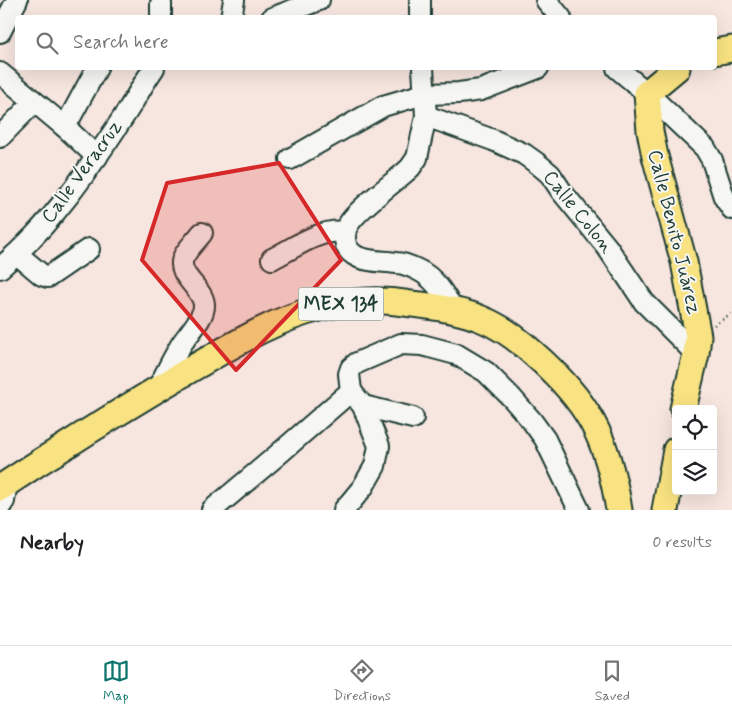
<!DOCTYPE html>
<meta charset="utf-8">
<style>
:root{--surface:#fff;--page:#f6f6f6;--text:#202124;--muted:#757577;--line:#e0e0e0;--accent:#0f766e}
body{margin:0;font-family:Mynerve,sans-serif;background:var(--page);color:var(--text)}
.controls{position:absolute;right:15px;bottom:15px;display:grid;overflow:hidden;border-radius:5px;box-shadow:0 5px 20px #0002}
.controls button{width:45px;height:45px;display:grid;place-items:center;padding:0;border:0;border-bottom:1px solid var(--line);background:var(--surface);color:var(--text);font:25px sans-serif}
.list{margin:0;padding:0;list-style:none}
h2{display:flex;justify-content:space-between;align-items:center;height:65px;margin:0;padding:0 20px;font-size:21px}
h2 small{font-size:16px;font-weight:400;color:var(--muted)}
.icon{flex:none;width:28px;height:28px;fill:none;stroke:currentColor;stroke-width:2;stroke-linecap:round;stroke-linejoin:round}
.map{position:relative;flex:none;width:732px;height:510px;overflow:hidden}
.search{position:absolute;background:var(--surface);box-shadow:0 5px 20px #0002;left:15px;right:15px;top:15px;height:55px;display:flex;align-items:center;gap:12px;box-sizing:border-box;padding:0 18px;border-radius:5px;color:var(--muted);font-size:19px}
.sheet{height:135px;background:var(--surface)}
nav{display:flex;justify-content:space-around;align-items:center;box-sizing:border-box;height:70px;border-top:1px solid var(--line);background:var(--surface);font-size:14px;color:var(--muted)}
nav a{display:grid;justify-items:center;gap:2px}
nav .on{color:var(--accent)}
.map>svg:first-child{display:block}
</style>
<div class="map">
<svg width="732" height="510" viewBox="0 0 732 510">
<rect width="100%" height="100%" fill="#f7e5df"/>
<filter id="ink" filterUnits="userSpaceOnUse"><feTurbulence type="fractalNoise" baseFrequency=".02" numOctaves="2"/><feDisplacementMap in="SourceGraphic" scale="10" xChannelSelector="R" yChannelSelector="G"/><feConvolveMatrix kernelMatrix="1 2 1 2 8 2 1 2 1" color-interpolation-filters="sRGB"/></filter>
<g filter="url(#ink)">
<g fill="none" stroke-linecap="round" stroke-linejoin="round">
<g stroke="#1f3d34" stroke-width="24">
<g id="minor">
<path d="M420,0V18"/>
<path d="M546,0L561,18"/>
<path d="M161,3V18"/>
<path d="M231,18L234,0"/>
<path d="M272,18L319,0"/>
<path d="M0,32L17,0"/>
<path d="M423,68L426,116L417,158L410,168C394,183 358,208 348,225C345,230 345,235 345,240C348,264 379,260 396,263C403,263 412,267 418,270C434,277 445,295 453,310"/>
<path d="M617,68L647,93L705,148L712,160L724,197L732,209"/>
<path d="M0,73L65,127L97,157"/>
<path d="M426,116L493,140L524,154L538,164L550,174L562,192L607,247L644,302L696,354"/>
<path d="M65,127L97,68"/>
<path d="M0,137L34,102"/>
<path d="M290,159L383,106L424,94L459,93L481,90L538,68"/>
<path d="M17,254L42,275L48,277L89,249"/>
<path d="M272,259C294,248 320,228 345,232"/>
<path d="M0,268C51,226 90,168 126,113C136,98 144,82 154,68"/>
<path d="M157,390C165,375 172,360 181,345C187,335 204,318 204,306C205,289 176,276 183,258C187,249 196,241 202,233"/>
<path d="M351,391L349,374L351,368L357,363L401,344L422,345L456,354L486,372L512,398L532,421L545,439L579,510"/>
<path d="M363,406L413,418"/>
<path d="M0,507L4,501L7,483"/>
<path d="M212,510L274,458L351,391"/>
<path d="M344,510L363,487L375,466L379,446L363,406L351,391"/>
</g>
</g>
<g stroke="#1f3d34" stroke-width="29">
<g id="major">
<path d="M714,52L732,49"/>
<path d="M677,68L647,93L650,131L655,156L684,262L698,336L696,354L683,409"/>
<path d="M0,488C19,476 37,463 56,452C101,423 147,395 193,368C233,345 275,319 320,308C336,304 366,300 382,301C395,301 408,304 421,305C469,311 497,320 533,353C588,401 608,438 619,510"/>
<path d="M665,510L676,450"/>
</g>
</g>
<path stroke="#1f3d34" stroke-width="2.5" stroke-dasharray="1 4" stroke-linecap="butt" d="M714,325L732,313"/>
<use href="#minor" stroke="#f6f6f2" stroke-width="20"/>
<use href="#major" stroke="#f8e281" stroke-width="25"/>
</g>
</g>
<path fill="#d62828" fill-opacity="0.2" stroke="#d62828" stroke-width="4" stroke-linejoin="round" d="M279,163L341,260L236,370L142,260L167,183Z"/>
<g text-anchor="middle" dominant-baseline="central" stroke-width="4" stroke-linejoin="round" paint-order="stroke">
<rect fill="#f6f6f2" stroke="#60746d" stroke-width="1" x="298.5" y="287.5" width="85" height="33" rx="4"/>
<g font-size="19" font-weight="bold" fill="#1f3d34">
<text x="341" y="304">MEX 134</text>
</g>
<g font-size="20" fill="#1f3d34" stroke="#f6f6f2">
<text transform="translate(82 172) rotate(-54)">Calle Veracruz</text>
<text transform="translate(578 212) rotate(51)">Calle Colon</text>
<text transform="translate(674 232) rotate(76)">Calle Benito Juárez</text>
</g>
</g>
</svg>
<div class="controls">
<button><svg class="icon" aria-label="locate" viewBox="0 0 24 24"><circle cx="12" cy="12" r="6"/><path d="M12 2v4M12 18v4M2 12h4M18 12h4"/></svg></button>
<button><svg class="icon" aria-label="layers" viewBox="0 0 24 24"><path d="M12 4l9 5-9 5-9-5zM3 14l9 5 9-5"/></svg></button>
</div>
<div class="search"><svg class="icon" aria-label="search" viewBox="0 0 24 24"><circle cx="10" cy="10" r="6"/><path d="M15 15l6 6"/></svg>Search here</div>
</div>
<section class="sheet">
<h2>Nearby<small>0 results</small></h2>
<ul class="list">
</ul>
</section>
<nav>
<a class="on"><svg class="icon" aria-label="map" viewBox="0 0 24 24"><path d="M3 6l6-2 6 2 6-2v14l-6 2-6-2-6 2zM9 4v14M15 6v14"/></svg>Map</a>
<a><svg class="icon" aria-label="directions" viewBox="0 0 24 24"><path d="M12 3l9 9-9 9-9-9zM9 14v-3h6M13 9l2 2-2 2"/></svg>Directions</a>
<a><svg class="icon" aria-label="saved" viewBox="0 0 24 24"><path d="M7 4h10v16l-5-4-5 4z"/></svg>Saved</a>
</nav>
